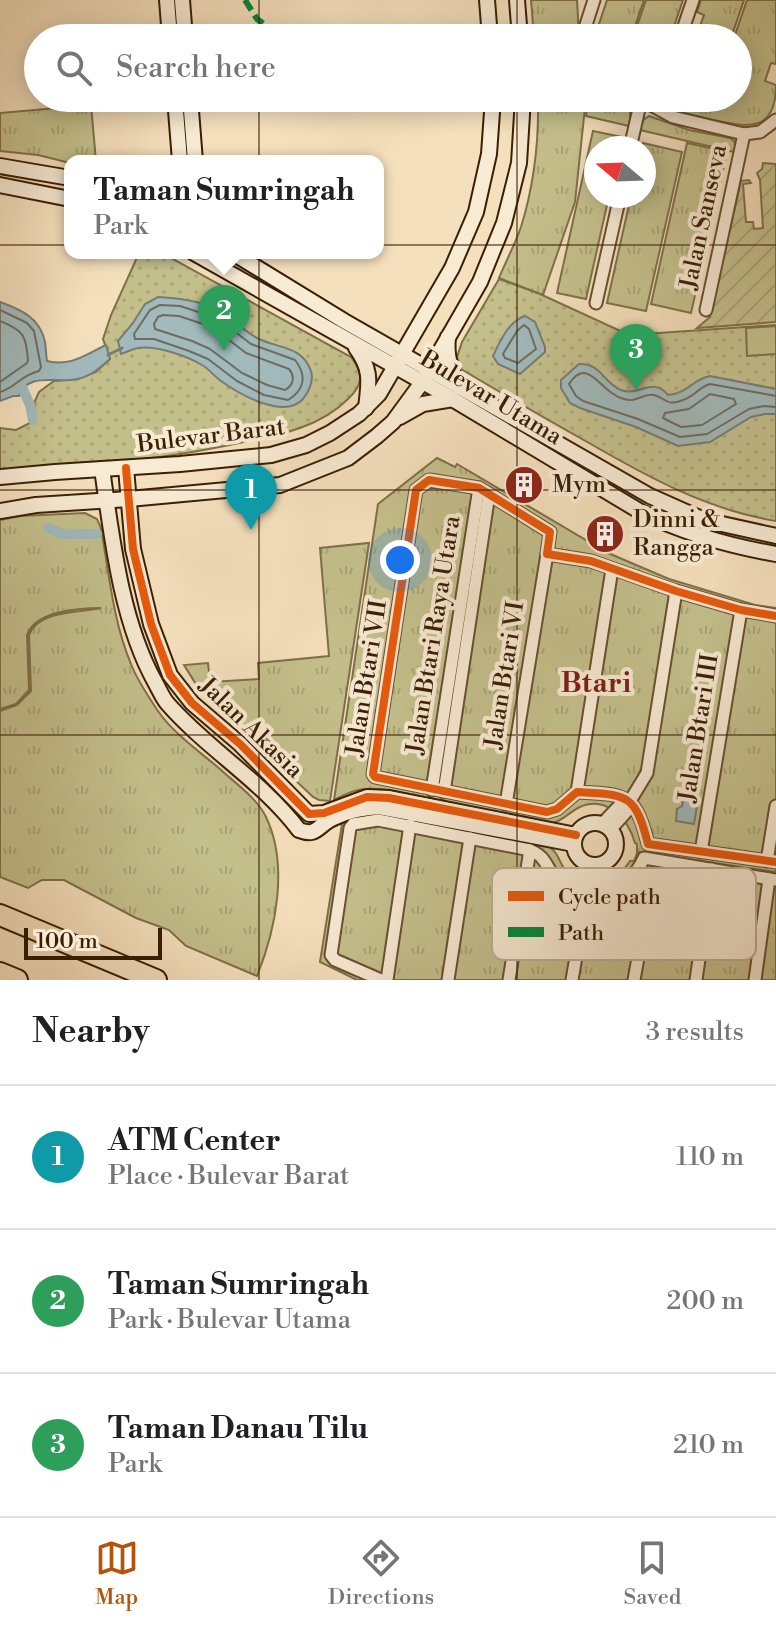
<!DOCTYPE html>
<meta charset="utf-8">
<style>
:root{--surface:#fff;--page:#f2f2f2;--text:#202124;--muted:#757577;--line:#e0e0e0;--accent:#b45309}
body{margin:0;font-family:"Libre Bodoni",serif;background:var(--page);color:var(--text)}
.compass{position:absolute;left:584px;top:136px;width:72px;height:72px;border-radius:50%;background:var(--surface);box-shadow:0 4px 20px #0003;rotate:289deg}
.scale{position:absolute;left:24px;bottom:20px;width:138px;box-sizing:border-box;padding-left:8px;border:4px solid #3a1f03;border-top:0;font-size:22px;line-height:28px;white-space:nowrap;color:#3a1f03;-webkit-text-stroke:6px #f8ebd4;paint-order:stroke}
.you{position:absolute;left:400px;top:560px;width:28px;height:28px;margin:-20px;border:6px solid #fff;border-radius:50%;background:#1a73e8;box-shadow:0 0 0 12px #1a73e833}
.badge{display:grid;place-items:center;width:52px;height:52px;border-radius:50%;background:var(--accent);color:#fff;font-size:26px;font-weight:700}
.pin{position:absolute;translate:-50% -66px;filter:drop-shadow(0 2px 4px #0008)}
.pin::after{content:'';position:absolute;top:42px;width:28px;height:24px;background:inherit;clip-path:polygon(0 0,100% 0,50% 100%)}
.popup{position:absolute;left:64px;top:155px;width:320px;height:104px;box-sizing:border-box;display:grid;place-content:center;border-radius:16px;background:var(--surface);filter:drop-shadow(0 2px 6px #0005);font-size:26px;white-space:nowrap;color:var(--muted)}
.popup b{font-size:30px;color:var(--text)}
.popup::after{content:'';position:absolute;left:50%;top:100%;margin-left:-16px;border:16px solid transparent;border-top-color:var(--surface)}
.list{margin:0;padding:0;list-style:none}
h2{display:flex;justify-content:space-between;align-items:center;height:104px;margin:0;padding:0 32px;font-size:34px}
h2 small{font-size:26px;font-weight:400;color:var(--muted)}
.list li{display:grid;grid-template-columns:52px 1fr auto;gap:24px;align-items:center;box-sizing:border-box;height:144px;padding:0 32px;border-top:2px solid var(--line)}
.list b{display:block;font-size:30px;white-space:nowrap}
.list p{margin:0;font-size:26px;white-space:nowrap;color:var(--muted)}
.list em{font-size:26px;font-style:normal;color:var(--muted)}
.icon{flex:none;width:44px;height:44px;fill:none;stroke:currentColor;stroke-width:2;stroke-linecap:round;stroke-linejoin:round}
.map{position:relative;flex:none;width:776px;height:980px;overflow:hidden}
.search{position:absolute;background:var(--surface);box-shadow:0 4px 20px #0003;left:24px;right:24px;top:24px;height:88px;display:flex;align-items:center;gap:20px;box-sizing:border-box;padding:0 28px;border-radius:44px;color:var(--muted);font-size:30px}
.sheet{height:536px;background:var(--surface)}
nav{display:flex;justify-content:space-around;align-items:center;box-sizing:border-box;height:112px;border-top:2px solid var(--line);background:var(--surface);font-size:22px;color:var(--muted)}
nav a{display:grid;justify-items:center;gap:4px}
nav .on{color:var(--accent)}
.map>svg:first-child{display:block}
</style>
<div class="map">
<svg width="776" height="980" viewBox="0 0 776 980">
<defs>
<pattern id="grass-tufts" width="24" height="20" patternUnits="userSpaceOnUse" patternTransform="scale(2)"><rect width="24" height="20" fill="#c4c08c"/><path d="M3 7l-1-3M5 7V3M7 7l1-3M15 17l-1-3M17 17v-4M19 17l1-3" fill="none" stroke="#a9a577"/></pattern>
<pattern id="park-dots" width="8" height="8" patternUnits="userSpaceOnUse" patternTransform="scale(2)"><rect width="8" height="8" fill="#c4c08c"/><path d="M2 2h.1M6 6h.1" fill="none" stroke="#a9a577" stroke-width="1.8" stroke-linecap="round"/></pattern>
<pattern id="garden-furrows" width="10" height="10" patternUnits="userSpaceOnUse" patternTransform="scale(2)"><rect width="10" height="10" fill="#c4c08c"/><path d="M-1 1l2-2M0 10L10 0M9 11l2-2" fill="none" stroke="#a9a577"/></pattern>
</defs>
<rect width="100%" height="100%" fill="#f5e0bd"/>
<filter id="stains"><feTurbulence type="fractalNoise" baseFrequency=".0025" numOctaves="4"/><feColorMatrix values="0 0 0 0 .2 0 0 0 0 .09 0 0 0 0 .02 0 0 0 .5 -.17"/></filter>
<radialGradient id="worn" r=".72"><stop offset=".6" stop-color="#630" stop-opacity="0"/><stop offset="1" stop-color="#630" stop-opacity=".3"/></radialGradient>
<g fill="url(#grass-tufts)" stroke="#7f7048" stroke-width="2">
<path d="M531,0H577L579,36L534,38Z"/>
<path d="M607,0H644L631,38H612L596,33Z"/>
<path d="M646,0H683L670,38H633Z"/>
<path d="M701,0H744L731,38H688L691,30L698,32L704,15L697,12Z"/>
<path d="M747,0H776V64L771,63L765,81L776,85C776,135 745,127 708,119C695,116 675,115 667,103L668,98H711L710,100L713,101L714,98H738V38H734Z"/>
<path d="M538,98H586L575,202L543,295L499,278C506,261 515,244 521,227C534,185 539,142 538,98Z"/>
<path d="M588,98C612,98 636,93 629,126L586,116Z"/>
<path d="M91,105L96,161H70V163L38,155L0,151V113Z"/>
<path d="M649,116L689,130L730,138L734,141L736,146L734,152L640,130L643,120Z"/>
<path d="M593,131L622,137L620,148H596V196H609L586,299L557,293Z"/>
<path d="M643,143L682,152L646,311L607,303L631,196H644Z"/>
<path d="M687,143L727,152L691,313L651,304Z"/>
<path d="M437,458L455,467L457,464L608,553L669,579L755,605L776,608V872L637,852V844L635,843C628,818 605,794 578,808C568,813 562,822 551,823L390,790C365,787 356,788 334,800L378,504Z"/>
<path d="M85,513L97,519L101,528C109,573 113,621 131,664C137,680 148,696 158,711C172,732 200,752 220,769C235,783 257,798 266,817C289,865 276,929 257,976L186,946L169,930L136,918L64,880H42L28,888L0,877V711L17,705L31,691L29,635C38,610 79,613 101,608C79,608 35,611 27,635L29,690L16,704L0,709V520L20,516Z"/>
<path d="M369,543L330,801L319,800L313,797L199,689L184,665L208,663L210,682L259,679L258,663L329,656L320,548Z"/>
<path d="M387,814L548,846C559,852 559,864 567,872C586,891 618,881 630,861H634L637,853L776,874V980H357L320,962L342,824C354,811 370,814 387,814Z"/>
</g>
<g fill="url(#park-dots)" stroke="#7f7048" stroke-width="2">
<path d="M139,253H162L351,357C364,374 363,385 348,399C321,426 284,434 248,441C217,448 184,454 152,458C101,463 50,462 0,472V428L16,430L36,420L34,403L39,392L54,381L78,379L96,372L110,359L103,339L111,315Z"/>
<path d="M499,279L540,294L629,335L776,325V521C708,510 648,477 589,443C546,419 503,394 461,369L457,357L462,342Z"/>
</g>
<path fill="url(#garden-furrows)" stroke="#7f7048" stroke-width="2" d="M763,163L776,164V322L697,328L710,317L741,181L749,180L751,183L743,184L746,222H753L754,229L763,228L760,180L757,173L762,169Z"/>
<path fill="#c4c08c" stroke="#7f7048" stroke-width="2" d="M776,326V354L747,356L746,328Z"/>
<g fill="#a1babc" stroke="#787c72" stroke-width="2">
<path d="M158,297C179,298 205,301 223,313C235,320 244,331 257,338C278,349 302,345 311,371C314,381 309,391 303,399C284,420 239,394 221,381C214,376 209,369 202,365C187,356 156,345 138,348C132,349 127,352 121,354L118,341L133,323L145,304Z"/>
<path d="M0,302C22,310 40,318 45,342C46,349 46,355 47,361C71,367 85,355 106,345L110,359C100,368 91,376 77,379C55,384 29,371 19,396H13L0,401Z"/>
<path d="M525,316L535,322L545,347V352L520,374L498,364L493,356C500,341 509,321 525,316Z"/>
<path d="M579,364C601,363 602,382 621,390C639,397 653,376 668,395C689,393 691,380 710,376L776,389V414H765L751,417L710,442L678,446L636,427L580,408L570,403L561,388V380Z"/>
<path d="M684,797L698,800L694,824L676,821L677,809L682,806Z"/>
<path d="M658,895L670,898L665,924L645,921L643,919C644,910 655,905 658,895Z"/>
</g>
<g fill="none" stroke-linecap="round" stroke-linejoin="round">
<g stroke="#6e6c60" stroke-width="2">
<path d="M160,305L180,306L217,318L251,344L295,360C307,375 305,390 288,400L264,395L237,381L208,359L189,351L154,339H135L134,334L150,310Z"/>
<path d="M0,310L27,323L34,331L41,367L39,371C19,376 17,387 0,392"/>
<path d="M163,315L179,316L212,327L246,353L289,369C295,376 294,385 285,390L267,385L242,373L210,349L192,341L155,329L154,324L158,317Z"/>
<path d="M0,321C24,331 26,335 28,360L27,363L0,382"/>
<path d="M524,325L529,329L536,349L518,363L505,358L503,354L517,331Z"/>
<path d="M710,394L734,399L736,404L702,425L681,427L663,418L665,413L689,409Z"/>
<path d="M776,396L710,384C699,387 694,397 683,400C666,407 666,398 654,395C643,393 637,403 624,399C601,394 588,354 569,384L576,396L583,401L638,419L680,437L707,434L749,409L764,406L776,407"/>
</g>
<path stroke="#787c72" stroke-width="3" d="M108,355L122,348"/>
<g stroke="#a1babc" stroke-width="10">
<path d="M22,387L30,405L33,420"/>
<path d="M48,528L61,534H97"/>
</g>
<g stroke="#694f32" stroke-width="15">
<g id="street">
<path d="M585,28L594,0"/>
<path d="M680,38L693,0"/>
<path d="M638,98L673,117L744,134L760,132L776,120"/>
<path d="M630,148L641,100"/>
<path d="M596,303L620,196"/>
<path d="M706,310L744,134"/>
<path d="M776,616L741,610L676,591L591,561L547,554L550,532L479,488L429,480L416,490L373,774L375,777L547,812L557,809L577,792C626,795 635,792 648,844L776,862"/>
<path d="M432,790L479,488"/>
<path d="M444,792L489,494"/>
<path d="M577,792L612,569"/>
<path d="M506,804L547,554"/>
<path d="M602,824L620,805L630,801"/>
<path d="M611,829L626,812L630,801L647,773L676,591"/>
<path d="M701,852L741,610"/>
<path d="M767,861L776,806"/>
<path d="M587,893L583,885L587,863"/>
<path d="M381,980L335,960L331,955L350,828L353,824L378,820L530,850C531,850 541,856 541,857C548,864 551,876 560,882C591,906 630,890 644,858L776,880"/>
<path d="M387,980L410,825"/>
<path d="M448,980L470,838"/>
<path d="M509,980L530,850"/>
<path d="M572,980L587,893L593,887L597,865"/>
<path d="M634,980L640,947"/>
<path d="M696,980L712,869"/>
<path d="M755,980L769,879"/>
</g>
</g>
<g stroke="#3a1f03" stroke-width="18">
<g id="secondary">
<path d="M167,0L170,38"/>
<path d="M182,0L185,38"/>
<path d="M487,0L490,38"/>
<path d="M517,0L520,38"/>
<path d="M175,98L180,161"/>
<path d="M190,98L195,161"/>
<path d="M0,166L70,178"/>
<path d="M0,185L70,199"/>
<path d="M194,253L444,394L641,512C684,533 729,546 776,554"/>
<path d="M233,253L344,321L650,496L704,520L776,536"/>
<path d="M448,337C446,355 450,367 457,384"/>
<path d="M356,348C372,370 369,382 366,408"/>
<path d="M400,417L423,404L453,399"/>
<path d="M126,468L133,549L151,624L170,675L192,703L240,744L309,814L324,813L367,797L389,798L576,835"/>
<path d="M102,469C112,538 121,621 155,682C159,689 162,697 167,703C207,749 262,781 299,830C315,836 316,829 328,821C333,818 341,815 346,813C357,809 368,808 379,807L574,844"/>
<path d="M0,477L55,472L180,464L271,455L306,445L330,433L359,414L379,394L452,268L476,212L489,154L493,98"/>
<path d="M0,511L36,505L129,499L280,485L348,458L377,436L393,422L423,381L480,282L504,223L519,163L523,98"/>
<circle cx="595" cy="844" r="21"/>
</g>
</g>
<g stroke="#3a1f03" stroke-width="24">
<g id="highway">
<path d="M0,915L156,980"/>
<path d="M0,973L17,980"/>
</g>
</g>
<use href="#street" stroke="#f8ebd4" stroke-width="11"/>
<use href="#secondary" stroke="#f8ebd4" stroke-width="14"/>
<use href="#highway" stroke="#f5e0bd" stroke-width="20"/>
<path stroke="#00873e" stroke-width="6" stroke-dasharray="12 6" stroke-linecap="butt" d="M245,0L257,19L283,38"/>
<g stroke="#f8ebd4" stroke-width="13">
<g id="cycleway">
<path d="M126,468L133,549L151,624L170,675L192,703L240,744L309,814L324,813L367,797L389,798L576,835"/>
<path d="M776,616L741,610L676,591L591,561L547,554L550,532L479,488L429,480L416,490L373,774L375,777L547,812L557,809L577,792C626,795 635,792 648,844L776,862"/>
</g>
</g>
<use href="#cycleway" stroke="#e8590c" stroke-width="8"/>
</g>
<path fill="none" stroke="#3a1f03" stroke-width="2" stroke-opacity="0.55" d="M259,0V38M517,0V38M259,98V980M517,98V980M0,245H776M0,490H776M0,735H776"/>
<defs>
<g id="building-disc" transform="scale(2)"><circle r="9.5" fill="#8f2418" stroke="#f8ebd4"/><path d="M-4-6H4V6H1V3H-1V6H-4ZM-2.5-4.3h1.7v1.8h-1.7ZM.8-4.3h1.7v1.8H.8ZM-2.5-1h1.7V.8h-1.7ZM.8-1h1.7V.8H.8Z" fill="#fff"/></g>
</defs>
<g fill-rule="evenodd">
<use href="#building-disc" x="524" y="485"/>
<use href="#building-disc" x="605" y="534"/>
</g>
<g text-anchor="middle" dominant-baseline="central" stroke-width="8" stroke-linejoin="round" paint-order="stroke">
<g font-size="24" fill="#3a1f03" stroke="#f8ebd4">
<text transform="translate(704 217) rotate(-78)">Jalan Sanseva</text>
<text transform="translate(491 398) rotate(31)">Bulevar Utama</text>
<text transform="translate(211 436) rotate(-7)">Bulevar Barat</text>
<text transform="translate(434 635) rotate(-81)">Jalan Btari Raya Utara</text>
<text transform="translate(505 675) rotate(-81)">Jalan Btari VI</text>
<text transform="translate(367 678) rotate(-81)">Jalan Btari VII</text>
<text transform="translate(251 728) rotate(44)">Jalan Akasia</text>
<text transform="translate(699 728) rotate(-81)">Jalan Btari III</text>
</g>
<g font-size="24" fill="#3a1f03" stroke="#f8ebd4" text-anchor="start">
<text x="552" y="485">Mym</text>
<text x="633" y="520">Dinni &amp;<tspan x="633" dy="28">Rangga</tspan></text>
</g>
<g font-size="28" font-weight="bold" fill="#7a1f14" stroke="#f8ebd4">
<text x="596" y="683">Btari</text>
</g>
</g>
<rect x="492" y="868" width="264" height="92" rx="12" fill="#f8ebd4" stroke="#bfae95" stroke-width="2"/>
<rect x="508" y="891" width="36" height="10" fill="#e8590c"/>
<rect x="508" y="927" width="36" height="10" fill="#00873e"/>
<g font-size="22" fill="#3a1f03">
<text x="558" y="904">Cycle path</text>
<text x="558" y="940">Path</text>
</g>
<rect width="100%" height="100%" filter="url(#stains)"/>
<rect width="100%" height="100%" fill="url(#worn)"/>
</svg>
<svg class="compass" viewBox="-18 -18 36 36"><path d="M0-13l5 13h-10z" fill="#e53935"/><path d="M0 13l5-13h-10z" fill="#757577"/></svg>
<div class="scale">100 m</div>
<div class="you"></div>
<div class="pin badge" style="left:251px;top:530px;background:#0f9aa8">1</div>
<div class="pin badge" style="left:224px;top:351px;background:#2e9e5b">2</div>
<div class="popup"><b>Taman Sumringah</b>Park</div>
<div class="pin badge" style="left:636px;top:390px;background:#2e9e5b">3</div>
<div class="search"><svg class="icon" aria-label="search" viewBox="0 0 24 24"><circle cx="10" cy="10" r="6"/><path d="M15 15l6 6"/></svg>Search here</div>
</div>
<section class="sheet">
<h2>Nearby<small>3 results</small></h2>
<ul class="list">
<li><span class="badge" style="background:#0f9aa8">1</span><div><b>ATM Center</b><p>Place · Bulevar Barat</p></div><em>110 m</em></li>
<li><span class="badge" style="background:#2e9e5b">2</span><div><b>Taman Sumringah</b><p>Park · Bulevar Utama</p></div><em>200 m</em></li>
<li><span class="badge" style="background:#2e9e5b">3</span><div><b>Taman Danau Tilu</b><p>Park</p></div><em>210 m</em></li>
</ul>
</section>
<nav>
<a class="on"><svg class="icon" aria-label="map" viewBox="0 0 24 24"><path d="M3 6l6-2 6 2 6-2v14l-6 2-6-2-6 2zM9 4v14M15 6v14"/></svg>Map</a>
<a><svg class="icon" aria-label="directions" viewBox="0 0 24 24"><path d="M12 3l9 9-9 9-9-9zM9 14v-3h6M13 9l2 2-2 2"/></svg>Directions</a>
<a><svg class="icon" aria-label="saved" viewBox="0 0 24 24"><path d="M7 4h10v16l-5-4-5 4z"/></svg>Saved</a>
</nav>
